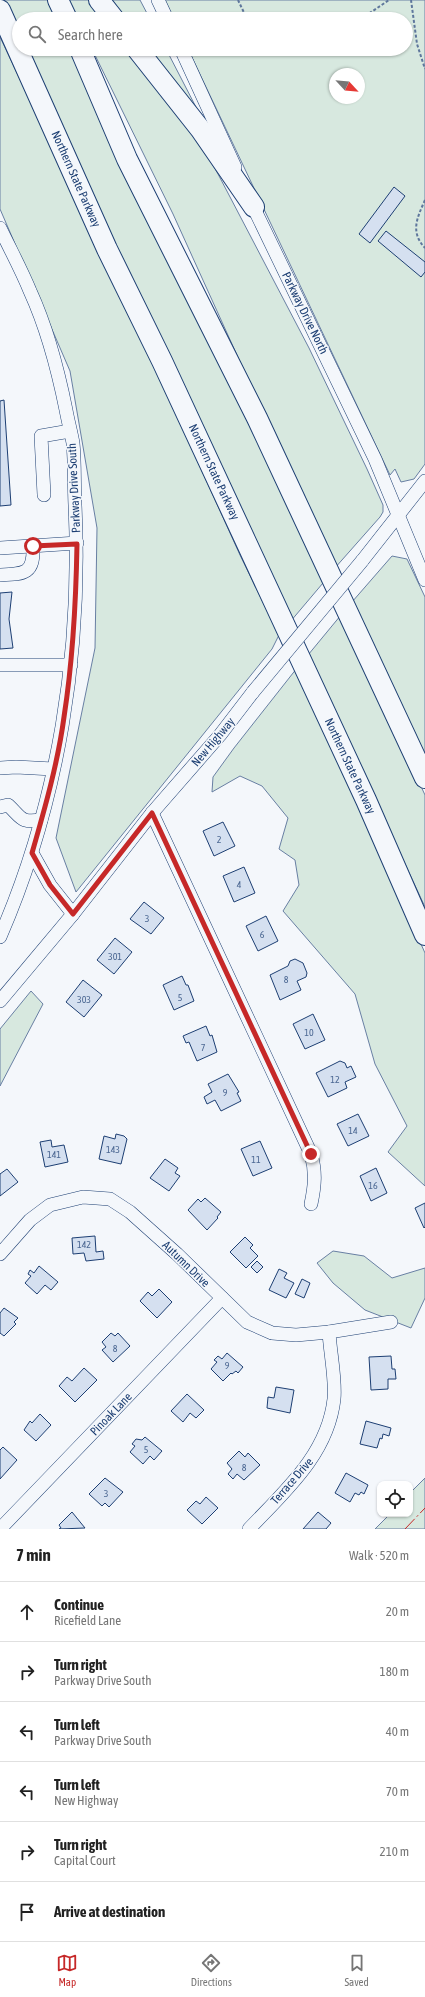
<!DOCTYPE html>
<meta charset="utf-8">
<style>
:root{--surface:#fff;--page:#f6f6f6;--text:#222;--muted:#767676;--line:#e0e0e0;--accent:#c62828}
body{margin:0;font-family:"Asap Condensed",sans-serif;background:var(--page);color:var(--text)}
.controls{position:absolute;right:12px;bottom:12px;display:grid;overflow:hidden;border-radius:8px;box-shadow:0 1px 3px #0004}
.controls button{width:36px;height:36px;display:grid;place-items:center;padding:0;border:0;border-bottom:1px solid var(--line);background:var(--surface);color:var(--text);font:20px sans-serif}
.compass{position:absolute;left:329px;top:68px;width:36px;height:36px;border-radius:50%;background:var(--surface);box-shadow:0 1px 3px #0004;rotate:116deg}
.stop{position:absolute;width:12px;height:12px;margin:-9px;border:3px solid #c62828;border-radius:50%;background:#fff}
.stop.end{background:#c62828;border-color:#fff;box-shadow:0 1px 4px #0008}
.list{margin:0;padding:0;list-style:none}
h2{display:flex;justify-content:space-between;align-items:center;height:52px;margin:0;padding:0 16px;font-size:17px}
h2 small{font-size:13px;font-weight:400;color:var(--muted)}
.list li{display:grid;grid-template-columns:26px 1fr auto;gap:12px;align-items:center;box-sizing:border-box;height:60px;padding:0 16px;border-top:1px solid var(--line)}
.list b{display:block;font-size:15px;white-space:nowrap}
.list p{margin:0;font-size:13px;white-space:nowrap;color:var(--muted)}
.list em{font-size:13px;font-style:normal;color:var(--muted)}
.icon{flex:none;width:22px;height:22px;fill:none;stroke:currentColor;stroke-width:2;stroke-linecap:round;stroke-linejoin:round}
.map{position:relative;flex:none;width:425px;height:1529px;overflow:hidden}
.search{position:absolute;background:var(--surface);box-shadow:0 1px 3px #0004;left:12px;right:12px;top:12px;height:44px;display:flex;align-items:center;gap:10px;box-sizing:border-box;padding:0 14px;border-radius:22px;color:var(--muted);font-size:15px}
.sheet{height:412px;background:var(--surface)}
nav{display:flex;justify-content:space-around;align-items:center;box-sizing:border-box;height:56px;border-top:1px solid var(--line);background:var(--surface);font-size:11px;color:var(--muted)}
nav a{display:grid;justify-items:center;gap:2px}
nav .on{color:var(--accent)}
.map>svg:first-child{display:block}
</style>
<div class="map">
<svg width="425" height="1529" viewBox="0 0 425 1529">
<rect width="100%" height="100%" fill="#f4f7fb"/>
<g fill="#d7e8df" stroke="#687fa3" fill-rule="evenodd">
<path d="M3,0H51L60,19H19V37Z"/>
<path d="M68,0H92L107,19H77Z"/>
<path d="M112,0H140L150,19H125Z"/>
<path d="M165,0H425V464L414,479L401,482L395,469L390,475L188,49H406V19H174ZM335,74H359V98H335Z"/>
<path d="M0,37L141,336L240,555L279,635L272,649L76,892L56,838L95,648L97,528L70,371L0,209Z"/>
<path d="M25,49H74L253,424L323,583L290,622Z"/>
<path d="M92,49H130L199,140L218,174L309,348L367,469L383,505V512L380,517L334,569L173,214Z"/>
<path d="M147,49H166L198,111Z"/>
<path d="M392,556L407,559L425,597V758L352,602Z"/>
<path d="M341,615L425,795V907L308,655Z"/>
<path d="M297,668L425,953V1186L388,1152L407,1126L375,1064L355,994L283,911L299,885L295,860L279,849L288,818L262,786L240,776L212,792L213,777L234,748Z"/>
<path d="M31,991L43,1004L0,1086V1029Z"/>
<path d="M333,1251L364,1256L392,1278L425,1268V1298L411,1328L365,1310L333,1283L317,1263Z"/>
<path d="M425,1478V1529H375L390,1514H410V1493Z"/>
</g>
<g fill="#d5e0f0" stroke="#1d3f73">
<path d="M394,187L405,196L370,243L359,234Z"/>
<path d="M386,231L425,262V272L421,277L378,241Z"/>
<path d="M4,400L11,505L0,506V401Z"/>
<path d="M12,592L9,619L13,648L0,649V593Z"/>
<path d="M223,822L235,846L214,856L203,831Z"/>
<path d="M244,867L255,893L234,902L223,876Z"/>
<path d="M144,902L164,918L151,934L130,919Z"/>
<path d="M266,916L278,941L258,951L246,926Z"/>
<path d="M115,938L132,952L114,974L97,960Z"/>
<path d="M295,959L303,963L307,973L306,977L297,981L301,990L280,1000L270,975L288,966L290,961Z"/>
<path d="M182,976L186,985H188L194,1001L174,1010L163,985Z"/>
<path d="M83,980L102,995L84,1017L66,1002Z"/>
<path d="M313,1014L325,1040L305,1049L293,1024Z"/>
<path d="M206,1026L210,1036L212,1035L217,1052L197,1061L189,1042L186,1043L183,1036Z"/>
<path d="M340,1061L345,1063L347,1068L351,1066L356,1077L345,1082L347,1088L328,1097L316,1073Z"/>
<path d="M228,1074L239,1092L237,1093L241,1101L221,1111L215,1100L207,1104L204,1097L212,1092L208,1084Z"/>
<path d="M358,1114L369,1136L348,1146L337,1124Z"/>
<path d="M116,1134L124,1136L127,1139L121,1164L99,1159L104,1136L115,1139Z"/>
<path d="M51,1140L52,1147L64,1145L68,1162L45,1167L40,1142Z"/>
<path d="M260,1141L272,1168L253,1176L241,1149Z"/>
<path d="M165,1159L178,1168L175,1173L180,1176L169,1191L150,1178Z"/>
<path d="M376,1168L387,1193L371,1201L360,1176Z"/>
<path d="M7,1169L18,1182L0,1196V1174Z"/>
<path d="M205,1198L221,1212L217,1217L218,1218L207,1230L188,1210L198,1199L201,1202Z"/>
<path d="M425,1203V1227L424,1228L415,1208Z"/>
<path d="M95,1236L96,1252L103,1251L104,1259L86,1261L84,1253L73,1254L72,1238Z"/>
<path d="M245,1237L253,1245L250,1248L258,1256L246,1268L230,1252Z"/>
<path d="M257,1261L263,1267L257,1273L251,1267Z"/>
<path d="M39,1266L58,1282L51,1290L45,1285L37,1294L25,1283L31,1276L28,1274L30,1270L34,1273Z"/>
<path d="M279,1269L287,1273L284,1278L294,1283L286,1298L269,1290Z"/>
<path d="M302,1279L310,1283L304,1298L295,1294Z"/>
<path d="M159,1289L172,1302L157,1318L140,1301L148,1292L152,1296Z"/>
<path d="M4,1308L18,1318L14,1322L16,1324L4,1336L0,1333V1313Z"/>
<path d="M111,1333L115,1336L118,1333L130,1346L113,1362L102,1350L106,1347L102,1342Z"/>
<path d="M227,1353L243,1367L238,1373L236,1371L232,1374L231,1373L223,1381L211,1369L217,1362L214,1360L218,1356L222,1359Z"/>
<path d="M391,1356L392,1369H395L396,1379H388V1389L371,1390L369,1357Z"/>
<path d="M84,1368L97,1380L75,1402L59,1386L67,1377L72,1381Z"/>
<path d="M276,1387L294,1390L290,1413L267,1408L268,1397L274,1398Z"/>
<path d="M187,1394L204,1410L196,1418L190,1413L183,1422L171,1411Z"/>
<path d="M40,1414L51,1425L36,1441L24,1430L30,1421L32,1423Z"/>
<path d="M366,1421L391,1428L389,1436L383,1434L382,1439L380,1438L377,1448L360,1444Z"/>
<path d="M145,1437L162,1451L154,1460L150,1456L143,1464L130,1452L135,1446L132,1444L136,1439L142,1440Z"/>
<path d="M3,1447L17,1460L0,1479V1450Z"/>
<path d="M239,1451L245,1457L248,1453L260,1465L244,1480L237,1474L233,1479L228,1474L232,1469L227,1463Z"/>
<path d="M346,1473L368,1485L364,1494L361,1492L359,1495L355,1493L350,1502L335,1493Z"/>
<path d="M105,1478L123,1492L109,1507L105,1503L102,1506L89,1494Z"/>
<path d="M206,1497L218,1508L202,1524L187,1510L196,1501L200,1504Z"/>
<path d="M72,1512L85,1528L59,1529L61,1528L59,1525Z"/>
<path d="M318,1512L331,1523L326,1529H303Z"/>
</g>
<g fill="none" stroke-linecap="round" stroke-linejoin="round">
<g stroke="#1d3f73" stroke-width="14">
<g id="minor">
<path d="M158,0L167,19"/>
<path d="M181,49L235,167"/>
<path d="M250,200L375,459L425,580"/>
<path d="M0,228C10,249 21,269 30,291C47,328 58,370 66,410C68,421 71,432 73,443C75,463 74,485 75,505C82,652 59,801 0,937"/>
<path d="M44,495L41,436L70,431"/>
<path d="M0,548L77,543"/>
<path d="M362,561L425,481"/>
<path d="M0,575C25,574 34,574 33,546"/>
<path d="M0,665H71"/>
<path d="M0,768L16,767L53,769"/>
<path d="M0,807L8,805C22,818 20,823 41,820"/>
<path d="M152,813L311,1154C316,1172 315,1185 311,1204"/>
<path d="M32,853L50,885L73,914"/>
<path d="M0,1001L73,914L152,813L220,735L253,692"/>
<path d="M0,1254L30,1220L50,1205L83,1197L110,1199L130,1212L177,1254L247,1322L272,1333L296,1335L329,1332L391,1322"/>
<path d="M0,1529L222,1298"/>
<path d="M249,1529C285,1491 328,1454 334,1399C336,1380 330,1352 329,1332"/>
</g>
</g>
<g stroke="#1d3f73" stroke-width="22">
<g id="highway">
<path d="M58,0L67,19"/>
<path d="M99,0L114,19"/>
<path d="M0,10L107,249L162,361L366,800L425,935"/>
<path d="M80,49L127,159L257,418L425,778"/>
<path d="M137,49L201,130L254,207"/>
</g>
</g>
<g stroke="#5e769c" stroke-width="2" stroke-dasharray="3 2" stroke-linecap="butt">
<path d="M238,0L247,19"/>
<path d="M411,0L417,44L425,69"/>
<path d="M361,19L389,0"/>
<path d="M425,200C417,218 410,232 425,248"/>
</g>
<use href="#minor" stroke="#f4f7fb" stroke-width="13"/>
<use href="#highway" stroke="#f4f7fb" stroke-width="20"/>
<g stroke="#1d3f73" stroke-width="14" stroke-linecap="butt">
<path id="minor-bridge" d="M253,692L362,561"/>
</g>
<use href="#minor-bridge" stroke="#f4f7fb" stroke-width="13"/>
<path stroke="#c62828" stroke-width="1" stroke-dasharray="14 3 2 3" stroke-linecap="butt" d="M405,1529L425,1508"/>
</g>
<g fill="none" stroke-linecap="round" stroke-linejoin="round">
<path stroke="#c62828" stroke-width="5" d="M33,546L77,544C76,602 73,659 64,717C58,762 45,808 32,853L50,885L73,914L152,813L311,1154"/>
</g>
<g text-anchor="middle" dominant-baseline="central" stroke-width="3" stroke-linejoin="round" paint-order="stroke">
<g font-size="10" fill="#4b6792">
<text x="219" y="839">2</text>
<text x="239" y="884">4</text>
<text x="147" y="918">3</text>
<text x="262" y="934">6</text>
<text x="115" y="956">301</text>
<text x="286" y="979">8</text>
<text x="180" y="997">5</text>
<text x="84" y="999">303</text>
<text x="309" y="1032">10</text>
<text x="203" y="1047">7</text>
<text x="335" y="1079">12</text>
<text x="225" y="1092">9</text>
<text x="353" y="1130">14</text>
<text x="113" y="1149">143</text>
<text x="54" y="1154">141</text>
<text x="256" y="1159">11</text>
<text x="373" y="1185">16</text>
<text x="84" y="1244">142</text>
<text x="115" y="1348">8</text>
<text x="227" y="1365">9</text>
<text x="146" y="1449">5</text>
<text x="244" y="1467">8</text>
<text x="106" y="1493">3</text>
</g>
<g font-size="12" fill="#1d3f73" stroke="#f4f7fb">
<text transform="translate(76 179) rotate(66)">Northern State Parkway</text>
<text transform="translate(305 313) rotate(64)">Parkway Drive North</text>
<text transform="translate(214 472) rotate(65)">Northern State Parkway</text>
<text transform="translate(74 488) rotate(-93)">Parkway Drive South</text>
<text transform="translate(213 742) rotate(-50)">New Highway</text>
<text transform="translate(350 766) rotate(65)">Northern State Parkway</text>
<text transform="translate(186 1264) rotate(44)">Autumn Drive</text>
<text transform="translate(111 1414) rotate(-46)">Pinoak Lane</text>
<text transform="translate(292 1481) rotate(-49)">Terrace Drive</text>
</g>
</g>
</svg>
<div class="controls">
<button><svg class="icon" aria-label="locate" viewBox="0 0 24 24"><circle cx="12" cy="12" r="6"/><path d="M12 2v4M12 18v4M2 12h4M18 12h4"/></svg></button>
</div>
<svg class="compass" viewBox="-18 -18 36 36"><path d="M0-13l5 13h-10z" fill="#e53935"/><path d="M0 13l5-13h-10z" fill="#767676"/></svg>
<div class="stop" style="left:33px;top:546px"></div>
<div class="stop end" style="left:311px;top:1154px"></div>
<div class="search"><svg class="icon" aria-label="search" viewBox="0 0 24 24"><circle cx="10" cy="10" r="6"/><path d="M15 15l6 6"/></svg>Search here</div>
</div>
<section class="sheet">
<h2>7 min<small>Walk · 520 m</small></h2>
<ul class="list">
<li><svg class="icon" aria-label="ahead" viewBox="0 0 24 24"><path d="M12 20V5M6 11l6-6 6 6"/></svg><div><b>Continue</b><p>Ricefield Lane</p></div><em>20 m</em></li>
<li><svg class="icon" aria-label="right" viewBox="0 0 24 24"><path d="M7 20v-9h11M14 6l5 5-5 5"/></svg><div><b>Turn right</b><p>Parkway Drive South</p></div><em>180 m</em></li>
<li><svg class="icon" aria-label="left" viewBox="0 0 24 24"><path d="M17 20v-9H6M10 6l-5 5 5 5"/></svg><div><b>Turn left</b><p>Parkway Drive South</p></div><em>40 m</em></li>
<li><svg class="icon" aria-label="left" viewBox="0 0 24 24"><path d="M17 20v-9H6M10 6l-5 5 5 5"/></svg><div><b>Turn left</b><p>New Highway</p></div><em>70 m</em></li>
<li><svg class="icon" aria-label="right" viewBox="0 0 24 24"><path d="M7 20v-9h11M14 6l5 5-5 5"/></svg><div><b>Turn right</b><p>Capital Court</p></div><em>210 m</em></li>
<li><svg class="icon" aria-label="arrive" viewBox="0 0 24 24"><path d="M6 21V4h12l-3 4 3 4H6"/></svg><div><b>Arrive at destination</b></div></li>
</ul>
</section>
<nav>
<a class="on"><svg class="icon" aria-label="map" viewBox="0 0 24 24"><path d="M3 6l6-2 6 2 6-2v14l-6 2-6-2-6 2zM9 4v14M15 6v14"/></svg>Map</a>
<a><svg class="icon" aria-label="directions" viewBox="0 0 24 24"><path d="M12 3l9 9-9 9-9-9zM9 14v-3h6M13 9l2 2-2 2"/></svg>Directions</a>
<a><svg class="icon" aria-label="saved" viewBox="0 0 24 24"><path d="M7 4h10v16l-5-4-5 4z"/></svg>Saved</a>
</nav>
